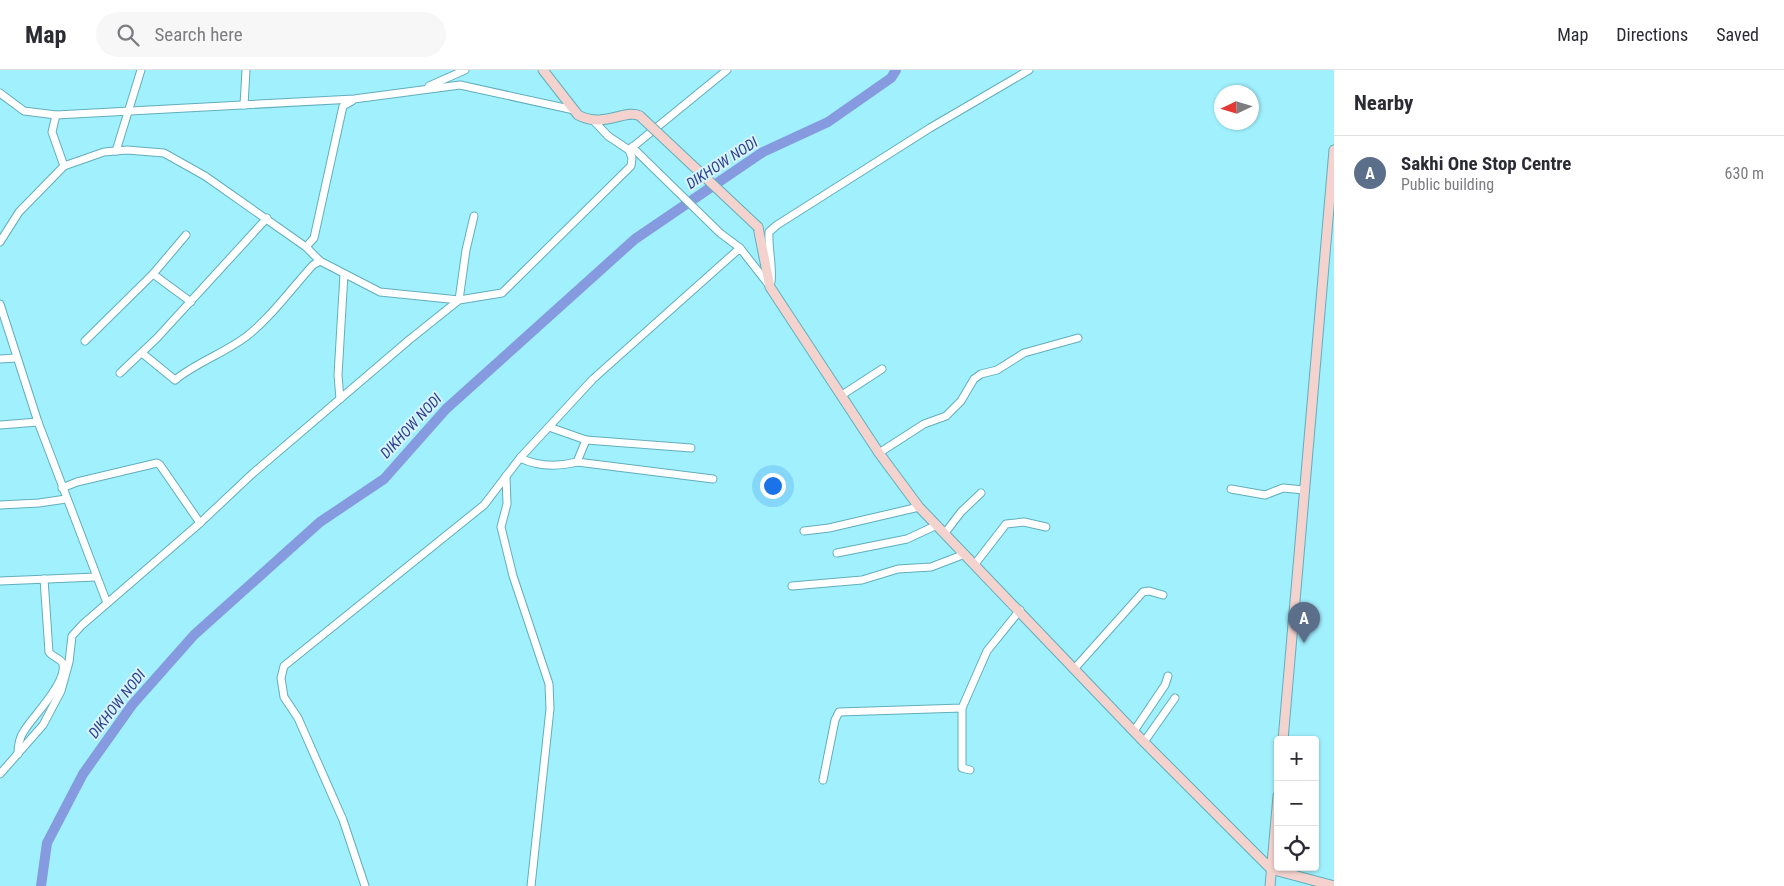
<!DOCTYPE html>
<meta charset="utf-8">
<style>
:root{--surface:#fff;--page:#f7f7f7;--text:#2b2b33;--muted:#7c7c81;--line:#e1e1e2;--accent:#be3121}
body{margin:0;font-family:"Roboto Condensed",sans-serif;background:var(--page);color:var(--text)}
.controls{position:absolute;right:15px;bottom:15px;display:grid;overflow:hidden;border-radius:5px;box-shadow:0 1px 4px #0004}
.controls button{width:45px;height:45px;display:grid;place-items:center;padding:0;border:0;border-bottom:1px solid var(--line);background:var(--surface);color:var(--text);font:25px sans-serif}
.compass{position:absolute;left:1214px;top:15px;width:45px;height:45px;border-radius:50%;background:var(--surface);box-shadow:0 1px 4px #0004;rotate:266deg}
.you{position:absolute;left:772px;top:415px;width:18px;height:18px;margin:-12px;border:4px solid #fff;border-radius:50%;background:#1a73e8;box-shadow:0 0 0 8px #1a73e833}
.badge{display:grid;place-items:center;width:32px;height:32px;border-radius:50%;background:var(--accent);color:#fff;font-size:16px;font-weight:700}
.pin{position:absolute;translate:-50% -41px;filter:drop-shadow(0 1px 2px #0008)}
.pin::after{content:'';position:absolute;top:26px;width:18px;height:15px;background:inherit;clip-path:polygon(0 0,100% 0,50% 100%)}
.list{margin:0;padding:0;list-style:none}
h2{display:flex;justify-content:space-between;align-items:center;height:65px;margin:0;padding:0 20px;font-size:21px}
h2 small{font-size:16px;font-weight:400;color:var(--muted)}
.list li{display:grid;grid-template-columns:32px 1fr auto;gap:15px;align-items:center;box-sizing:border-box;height:75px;padding:0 20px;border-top:1px solid var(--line)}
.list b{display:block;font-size:19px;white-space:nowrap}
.list p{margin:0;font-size:16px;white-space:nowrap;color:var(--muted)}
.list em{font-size:16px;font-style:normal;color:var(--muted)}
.icon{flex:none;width:28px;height:28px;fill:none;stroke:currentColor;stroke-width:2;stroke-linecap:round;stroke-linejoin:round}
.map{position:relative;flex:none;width:1334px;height:816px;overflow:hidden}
header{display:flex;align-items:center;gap:30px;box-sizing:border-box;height:70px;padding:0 25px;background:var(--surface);border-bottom:1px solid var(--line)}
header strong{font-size:24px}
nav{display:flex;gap:28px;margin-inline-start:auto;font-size:18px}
.search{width:350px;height:45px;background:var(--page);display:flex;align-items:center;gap:12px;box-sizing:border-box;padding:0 18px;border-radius:28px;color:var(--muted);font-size:19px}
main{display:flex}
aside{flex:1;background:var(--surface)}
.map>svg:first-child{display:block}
</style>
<header>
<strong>Map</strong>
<div class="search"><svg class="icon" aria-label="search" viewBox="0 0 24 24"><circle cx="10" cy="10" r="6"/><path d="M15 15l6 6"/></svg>Search here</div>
<nav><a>Map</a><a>Directions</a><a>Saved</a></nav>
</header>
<main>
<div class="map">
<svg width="1334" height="816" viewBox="0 0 1334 816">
<rect width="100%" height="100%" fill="#a1f0fe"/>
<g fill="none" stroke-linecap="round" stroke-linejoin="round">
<path stroke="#859adf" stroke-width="10" d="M41,816L47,773L83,704L132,635L194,565L320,452L384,409L446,339L635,169L763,82L828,52L891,8L896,0"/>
<g stroke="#61aebc" stroke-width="9">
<g id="street">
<path d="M429,16L465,0"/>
<path d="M0,23L24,41L56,45L354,29L460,15L574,40"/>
<path d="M244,35L246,0"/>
<path d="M56,45L52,62L64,96"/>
<path d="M632,77L720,163L740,178"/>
<path d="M629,80L727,0"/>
<path d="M116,81L141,0"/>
<path d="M0,172L19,142L64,96L104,82L127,80L164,83L205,106L306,177L320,191L380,222L459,230L466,180L474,146"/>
<path d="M306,177L314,168L343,36L352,31"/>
<path d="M153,204L186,165"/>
<path d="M771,212C773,195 768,179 769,162L777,155L930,58L1029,0"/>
<path d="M0,234L38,352L107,533"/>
<path d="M85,271L153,204L191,232"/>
<path d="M142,283L175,310C197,292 225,283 247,266C272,246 292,218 313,195L320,191"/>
<path d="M0,289L16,288"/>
<path d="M120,303L157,268L267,148"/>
<path d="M842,325L882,299"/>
<path d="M340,329L338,305L344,204"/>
<path d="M0,355L38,352"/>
<path d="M549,357L586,370"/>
<path d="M879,383L924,354L946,346L961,331L974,309L981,304L997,300L1024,283L1078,268"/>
<path d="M520,388C539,397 557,397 577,392L586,370L691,378"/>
<path d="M577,392L713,409"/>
<path d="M506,406L507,434L501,457L513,506L549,614L550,639L531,816"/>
<path d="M62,418L77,412L157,393L160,395L200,453"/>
<path d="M1231,419L1265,425L1283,418L1304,420"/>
<path d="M0,435L39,433L66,429"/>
<path d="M804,461L829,458L919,437"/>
<path d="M945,463L961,442L981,423"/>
<path d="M837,483L907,469L937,455"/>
<path d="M975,494L1006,454L1024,452L1046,457"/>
<path d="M0,511L96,507"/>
<path d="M792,516L862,510L898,499L931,497L965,484"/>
<path d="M1075,598L1143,522L1149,521L1163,525"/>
<path d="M962,638V698L970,700"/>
<path d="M1134,661L1165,615L1168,606"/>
<path d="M1144,672L1175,628"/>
<path d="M18,684C18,676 19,668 24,661C33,646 67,613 63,594C62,589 52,587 49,582L44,509"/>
<path d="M0,704L43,655L61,621L69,592L72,566L82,555L200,453L251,405L409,270L459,230L502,223L631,96L632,88L629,80L608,66L593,50"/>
<path d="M823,710L835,650L839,642L962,638L987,581L1020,540"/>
<path d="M365,816L343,750L298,648L284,627L281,608L284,596L484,435L520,388L593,309L740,178L769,215"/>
</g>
</g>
<g stroke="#61aebc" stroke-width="11">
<g id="secondary">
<path d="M543,0L578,45C604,59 626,38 640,46"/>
<path d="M758,157L770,217L879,383L919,437L1144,672L1271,799L1334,816"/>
<path d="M1283,670L1334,80"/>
<path d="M1270,816L1278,726"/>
</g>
</g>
<use href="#street" stroke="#fff" stroke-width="7"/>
<use href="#secondary" stroke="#f4d3ce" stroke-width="9"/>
<g stroke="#61aebc" stroke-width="11" stroke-linecap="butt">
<path id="secondary-bridge" d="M640,46L758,157"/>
</g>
<use href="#secondary-bridge" stroke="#f4d3ce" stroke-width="9"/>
</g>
<g text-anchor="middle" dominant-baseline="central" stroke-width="4" stroke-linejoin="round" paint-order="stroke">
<g font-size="15" font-style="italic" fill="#304192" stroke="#d7f4fa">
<text transform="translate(722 93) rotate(-33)">DIKHOW NODI</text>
<text transform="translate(411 356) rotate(-47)">DIKHOW NODI</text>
<text transform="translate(117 634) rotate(-52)">DIKHOW NODI</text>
</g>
</g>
</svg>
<div class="controls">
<button>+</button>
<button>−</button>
<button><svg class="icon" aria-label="locate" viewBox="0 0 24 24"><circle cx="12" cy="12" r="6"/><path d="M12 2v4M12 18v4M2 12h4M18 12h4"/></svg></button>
</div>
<svg class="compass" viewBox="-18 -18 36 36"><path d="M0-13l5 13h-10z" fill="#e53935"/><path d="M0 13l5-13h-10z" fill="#7c7c81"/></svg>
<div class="you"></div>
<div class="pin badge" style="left:1304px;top:573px;background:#5c6f8a">A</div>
</div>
<aside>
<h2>Nearby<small></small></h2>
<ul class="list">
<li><span class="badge" style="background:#5c6f8a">A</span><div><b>Sakhi One Stop Centre</b><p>Public building</p></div><em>630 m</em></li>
</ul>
</aside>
</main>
